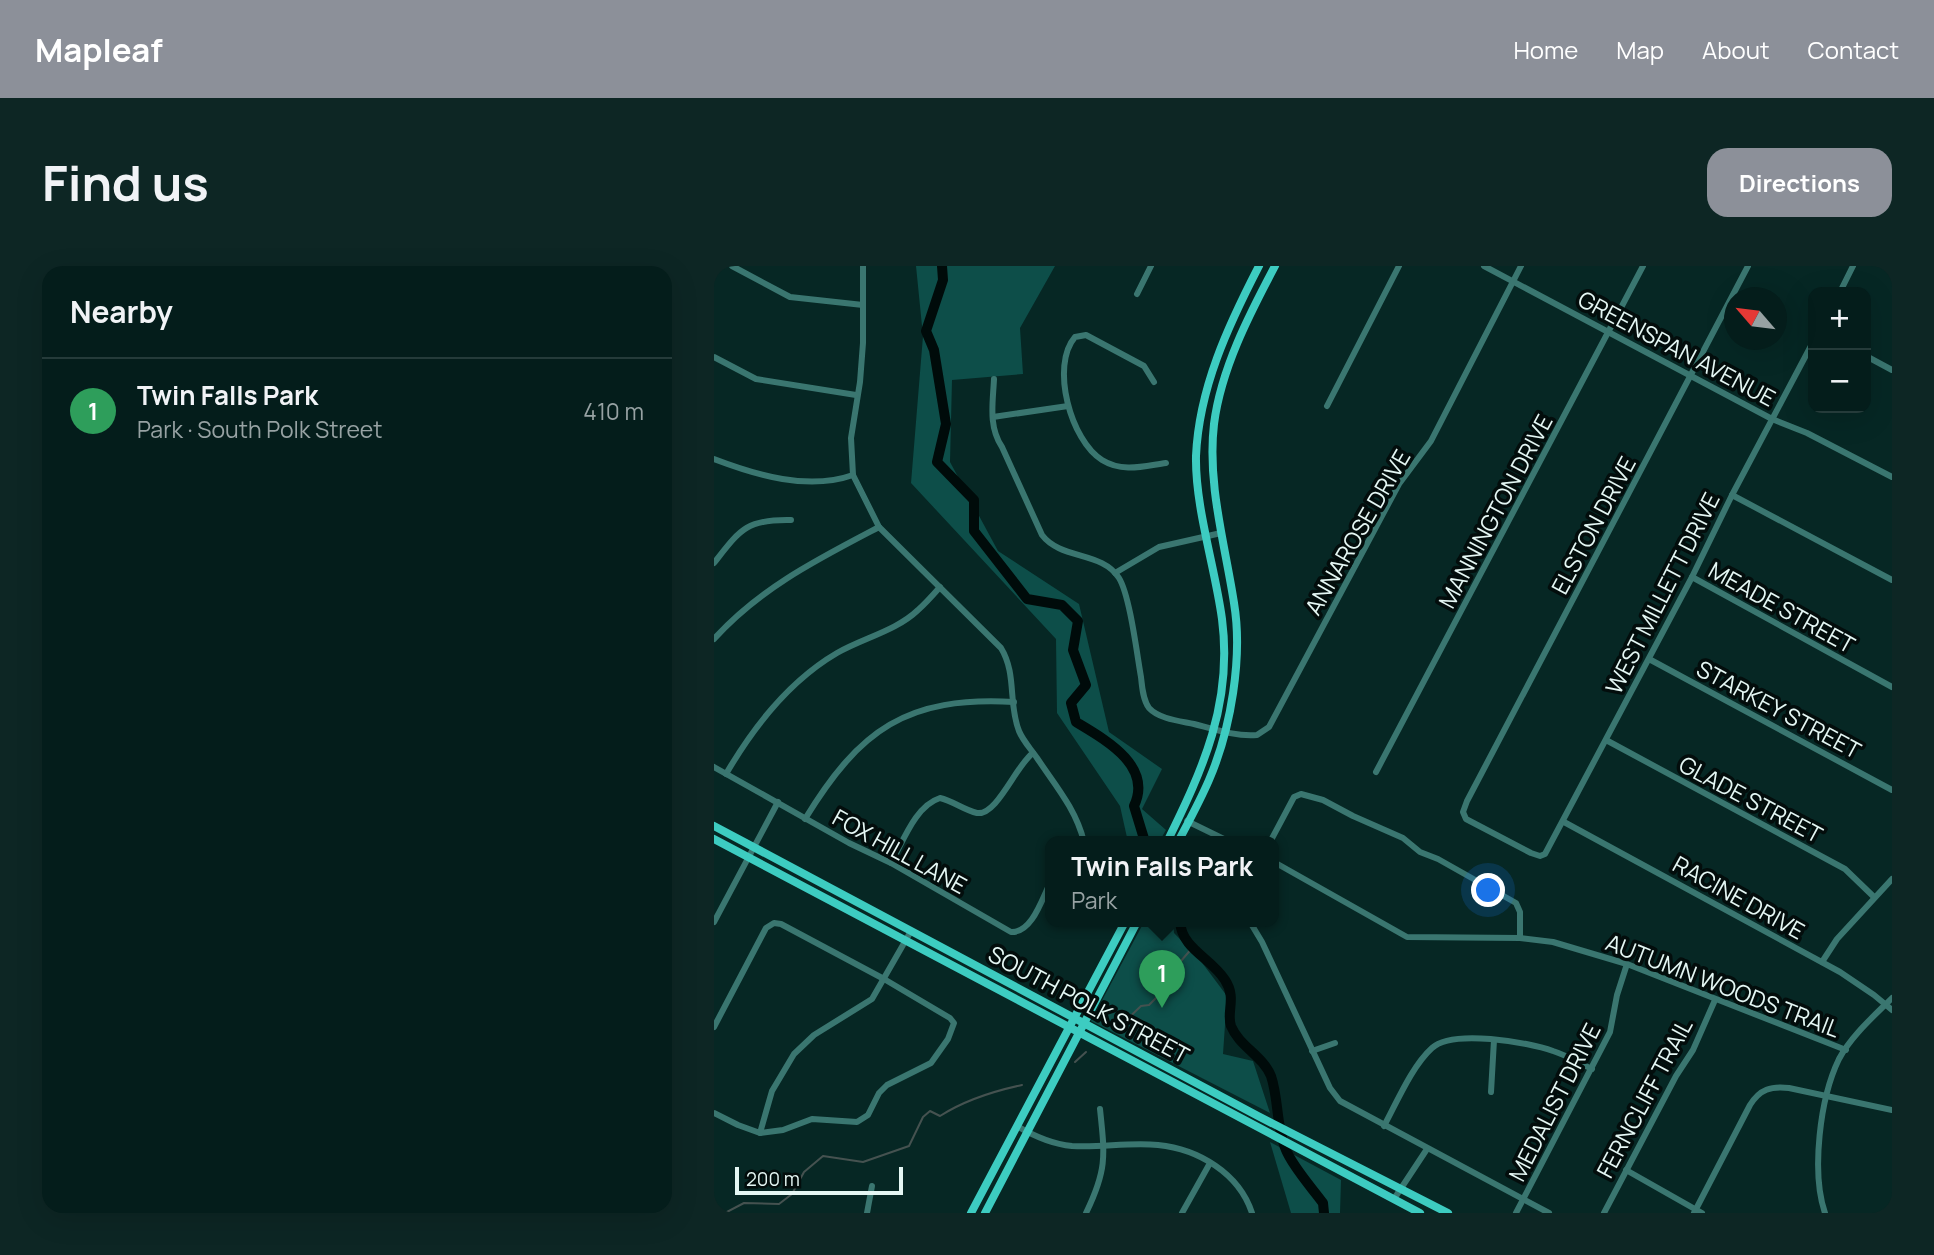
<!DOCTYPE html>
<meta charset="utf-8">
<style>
:root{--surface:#041d1b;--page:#0d2624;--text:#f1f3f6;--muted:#97a2a3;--line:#253b3a;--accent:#8c9099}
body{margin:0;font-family:Manrope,sans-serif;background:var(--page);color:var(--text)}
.controls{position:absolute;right:21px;top:21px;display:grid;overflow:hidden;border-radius:14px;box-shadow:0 7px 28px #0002}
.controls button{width:63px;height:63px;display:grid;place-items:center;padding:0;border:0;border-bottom:2px solid var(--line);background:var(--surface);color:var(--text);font:35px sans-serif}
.compass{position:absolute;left:1010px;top:21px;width:63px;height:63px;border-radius:50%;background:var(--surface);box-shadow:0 7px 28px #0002;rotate:298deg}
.scale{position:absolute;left:21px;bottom:18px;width:168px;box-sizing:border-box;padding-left:7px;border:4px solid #e5f7f4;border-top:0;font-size:19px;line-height:24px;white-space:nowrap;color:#e5f7f4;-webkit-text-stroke:5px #030d0c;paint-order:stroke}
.you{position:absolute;left:775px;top:625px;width:24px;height:24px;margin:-18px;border:5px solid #fff;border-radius:50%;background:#1a73e8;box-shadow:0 0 0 10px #1a73e833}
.badge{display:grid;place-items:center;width:46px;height:46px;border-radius:50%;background:var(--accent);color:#fff;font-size:23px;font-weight:700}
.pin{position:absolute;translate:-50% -58px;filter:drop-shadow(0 2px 4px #0008)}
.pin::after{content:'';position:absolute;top:37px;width:24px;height:21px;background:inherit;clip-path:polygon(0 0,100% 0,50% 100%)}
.popup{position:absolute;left:331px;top:570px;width:234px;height:91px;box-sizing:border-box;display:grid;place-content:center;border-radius:14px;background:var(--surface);filter:drop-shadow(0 2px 5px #0005);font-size:23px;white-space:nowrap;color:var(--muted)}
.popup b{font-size:26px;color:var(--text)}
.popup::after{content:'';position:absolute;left:50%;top:100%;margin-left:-14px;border:14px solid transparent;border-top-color:var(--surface)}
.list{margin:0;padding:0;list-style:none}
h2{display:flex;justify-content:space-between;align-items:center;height:91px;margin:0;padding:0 28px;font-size:30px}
h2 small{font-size:23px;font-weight:400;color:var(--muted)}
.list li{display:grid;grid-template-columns:46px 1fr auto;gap:21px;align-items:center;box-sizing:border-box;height:105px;padding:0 28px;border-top:2px solid var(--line)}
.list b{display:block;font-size:26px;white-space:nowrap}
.list p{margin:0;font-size:23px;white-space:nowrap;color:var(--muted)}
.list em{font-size:23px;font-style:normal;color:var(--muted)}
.map{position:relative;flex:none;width:1178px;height:947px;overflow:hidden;border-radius:21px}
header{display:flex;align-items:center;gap:42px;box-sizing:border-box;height:98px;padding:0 35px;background:var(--accent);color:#fff}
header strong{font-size:33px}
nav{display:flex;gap:38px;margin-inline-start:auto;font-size:24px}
.intro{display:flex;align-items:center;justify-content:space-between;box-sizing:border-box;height:168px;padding:0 42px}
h1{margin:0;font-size:49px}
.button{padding:18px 32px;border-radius:21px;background:var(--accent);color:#fff;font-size:24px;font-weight:700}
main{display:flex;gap:42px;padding:0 42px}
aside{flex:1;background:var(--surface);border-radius:21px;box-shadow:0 7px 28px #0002}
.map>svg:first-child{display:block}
</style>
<header>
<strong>Mapleaf</strong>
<nav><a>Home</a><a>Map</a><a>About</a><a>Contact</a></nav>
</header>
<div class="intro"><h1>Find us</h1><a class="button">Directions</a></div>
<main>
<aside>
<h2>Nearby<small></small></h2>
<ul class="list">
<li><span class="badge" style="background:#2e9e5b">1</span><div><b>Twin Falls Park</b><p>Park · South Polk Street</p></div><em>410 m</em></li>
</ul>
</aside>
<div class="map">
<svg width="1178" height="947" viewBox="0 0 1178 947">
<rect width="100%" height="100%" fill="#062724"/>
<g fill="#0d4e49">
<path d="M202,0H341L306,62L309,108L238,114L236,196L284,285L365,338L395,466L448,503L428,543L452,564L445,576H414L406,540L343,447L342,373L197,217L209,70Z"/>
<path d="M430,656H459L460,667L486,694L513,730L509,788L539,795L556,847L377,755Z"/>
<path d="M556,876L627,914L626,947H577Z"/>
</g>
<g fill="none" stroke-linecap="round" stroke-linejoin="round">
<g stroke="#455250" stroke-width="2">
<path d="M404,762L427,740L435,739L451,723L455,709L479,681"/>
<path d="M361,796L372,786"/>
<path d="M11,947L30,937L65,938L78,928L90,906L109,890L149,896L195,880L209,851L216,845L226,850C251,834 280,825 308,819"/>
</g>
<g stroke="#000b0a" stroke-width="10">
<path d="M228,0L229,14L212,65L220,84L232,158L223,196L260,234V265L313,333L348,339L364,355L359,384L372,419L357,437L362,456C392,474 439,500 420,540L431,576"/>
<path d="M466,656C468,683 497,692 511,714C523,732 512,746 517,760C525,780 549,790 557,810C565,834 562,861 572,884C579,901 598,922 609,937L610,947"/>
</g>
<g stroke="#3a7670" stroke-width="6">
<path d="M18,0L76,31L149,39"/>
<path d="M149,0V77L146,116L137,172L139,209L165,261L287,382C303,408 294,438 305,465C309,475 317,483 323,492C341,519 362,543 370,576"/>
<path d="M770,0L1058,153L1093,167L1178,211"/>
<path d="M1034,0L753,535L749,546L752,553L817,587L826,590L831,588L978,311L1018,229L1099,76"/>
<path d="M1126,26L1139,0"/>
<path d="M423,28L437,0"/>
<path d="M1152,90L1178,104"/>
<path d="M0,91L42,113L142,129"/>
<path d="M280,113C279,136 274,160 288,181L328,269C347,294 388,285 405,312C416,330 423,389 427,411C428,421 429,434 435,442C445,453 466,455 480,458C499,463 523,471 543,469L555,461L685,218L717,175L807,0"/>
<path d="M440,116L430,100L372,69L361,71C336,100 357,175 388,194C409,207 430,200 452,197"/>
<path d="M613,140L685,0"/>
<path d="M279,151L354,140"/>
<path d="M0,193C42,209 94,225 139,209"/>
<path d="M1018,229L1178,314"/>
<path d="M0,297C26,264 32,253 77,254"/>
<path d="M401,307L445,281L507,267"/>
<path d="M978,311L1178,421"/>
<path d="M0,373C46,322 104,293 165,261"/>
<path d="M935,393L1178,524"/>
<path d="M892,474L1131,603L1160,631"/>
<path d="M0,501L135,577L177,597L297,666C318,667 328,633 336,617"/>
<path d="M662,506L929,0"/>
<path d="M12,508C40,460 75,415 123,387C149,372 182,365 204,344C212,337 219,329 226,321"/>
<path d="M91,553C146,463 193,430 300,436"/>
<path d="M473,555L516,576"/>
<path d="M850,556L1126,706L1160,729L1178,744"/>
<path d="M556,576L580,531L587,528L609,534L639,550L689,572L706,586L724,593L802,637L806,646V672"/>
<path d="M560,596L693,671L806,672L839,676L913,698L1132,784"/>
<path d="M177,597C189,576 201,540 226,532C239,535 250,544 263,547C283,550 302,499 319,487"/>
<path d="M0,656L64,536"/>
<path d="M536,656L548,676L616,822L626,835L835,947"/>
<path d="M1108,696L1123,673L1178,613"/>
<path d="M0,761L52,662L60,657L67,658L170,713L236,752L240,757L234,773L217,797L173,819L165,827L154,849L143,856L98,853L69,864L46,867L24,859L0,847"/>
<path d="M598,785L621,777"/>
<path d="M777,826L780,774"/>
<path d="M303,860C320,870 338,878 358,880C386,882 415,876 444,879C484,883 525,907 538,947"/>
<path d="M670,860C683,836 698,800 718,782C738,763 814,776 839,785C852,789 865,797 878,803"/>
<path d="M46,867L58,825L80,788L100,769L158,733L197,665"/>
<path d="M912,904L988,947"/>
<path d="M680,933L713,883"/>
<path d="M153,947L158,920"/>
<path d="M372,947C393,904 391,890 386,843"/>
<path d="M468,947L496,897"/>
<path d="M802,947L896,766L903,729L913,698"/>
<path d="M890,947L962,810L979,784L1001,734"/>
<path d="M980,947L1036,839C1046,823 1057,820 1075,822L1178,844"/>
<path d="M1111,947C1097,906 1106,832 1125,793C1137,770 1160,750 1178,732"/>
</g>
<g stroke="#3dccc1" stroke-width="8">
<path d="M0,560L544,850L734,947"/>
<path d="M0,573L706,947"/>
<path d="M453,576C489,503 519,437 508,353C501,301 481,241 482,190C485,122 514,60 545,0"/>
<path d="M464,576C475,555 486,535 495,514C517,463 529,391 520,337C511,278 493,218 500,158C507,103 535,49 561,0"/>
<path d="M257,947L411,656"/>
<path d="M271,947L423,656"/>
</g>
</g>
<g text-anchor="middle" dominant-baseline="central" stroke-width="7" stroke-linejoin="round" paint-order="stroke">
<g font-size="23" fill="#e5f7f4" stroke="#030d0c">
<text transform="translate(963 82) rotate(28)">GREENSPAN AVENUE</text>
<text transform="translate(781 245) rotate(-62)">MANNINGTON DRIVE</text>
<text transform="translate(879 259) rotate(-62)">ELSTON DRIVE</text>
<text transform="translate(643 266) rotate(-60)">ANNAROSE DRIVE</text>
<text transform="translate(948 327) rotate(-63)">WEST MILLETT DRIVE</text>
<text transform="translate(1068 341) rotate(29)">MEADE STREET</text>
<text transform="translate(1065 443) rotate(28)">STARKEY STREET</text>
<text transform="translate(1037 533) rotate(28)">GLADE STREET</text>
<text transform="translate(186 585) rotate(29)">FOX HILL LANE</text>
<text transform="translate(1025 631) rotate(29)">RACINE DRIVE</text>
<text transform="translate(1009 719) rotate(21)">AUTUMN WOODS TRAIL</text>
<text transform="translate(375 738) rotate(28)">SOUTH POLK STREET</text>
<text transform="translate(930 832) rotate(-62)">FERNCLIFF TRAIL</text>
<text transform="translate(840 836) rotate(-63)">MEDALIST DRIVE</text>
</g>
</g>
</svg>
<div class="controls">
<button>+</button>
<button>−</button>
</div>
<svg class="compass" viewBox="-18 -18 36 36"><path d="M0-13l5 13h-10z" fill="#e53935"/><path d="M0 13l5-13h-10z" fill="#97a2a3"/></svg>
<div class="scale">200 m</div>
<div class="you"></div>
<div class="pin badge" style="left:448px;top:742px;background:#2e9e5b">1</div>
<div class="popup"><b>Twin Falls Park</b>Park</div>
</div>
</main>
